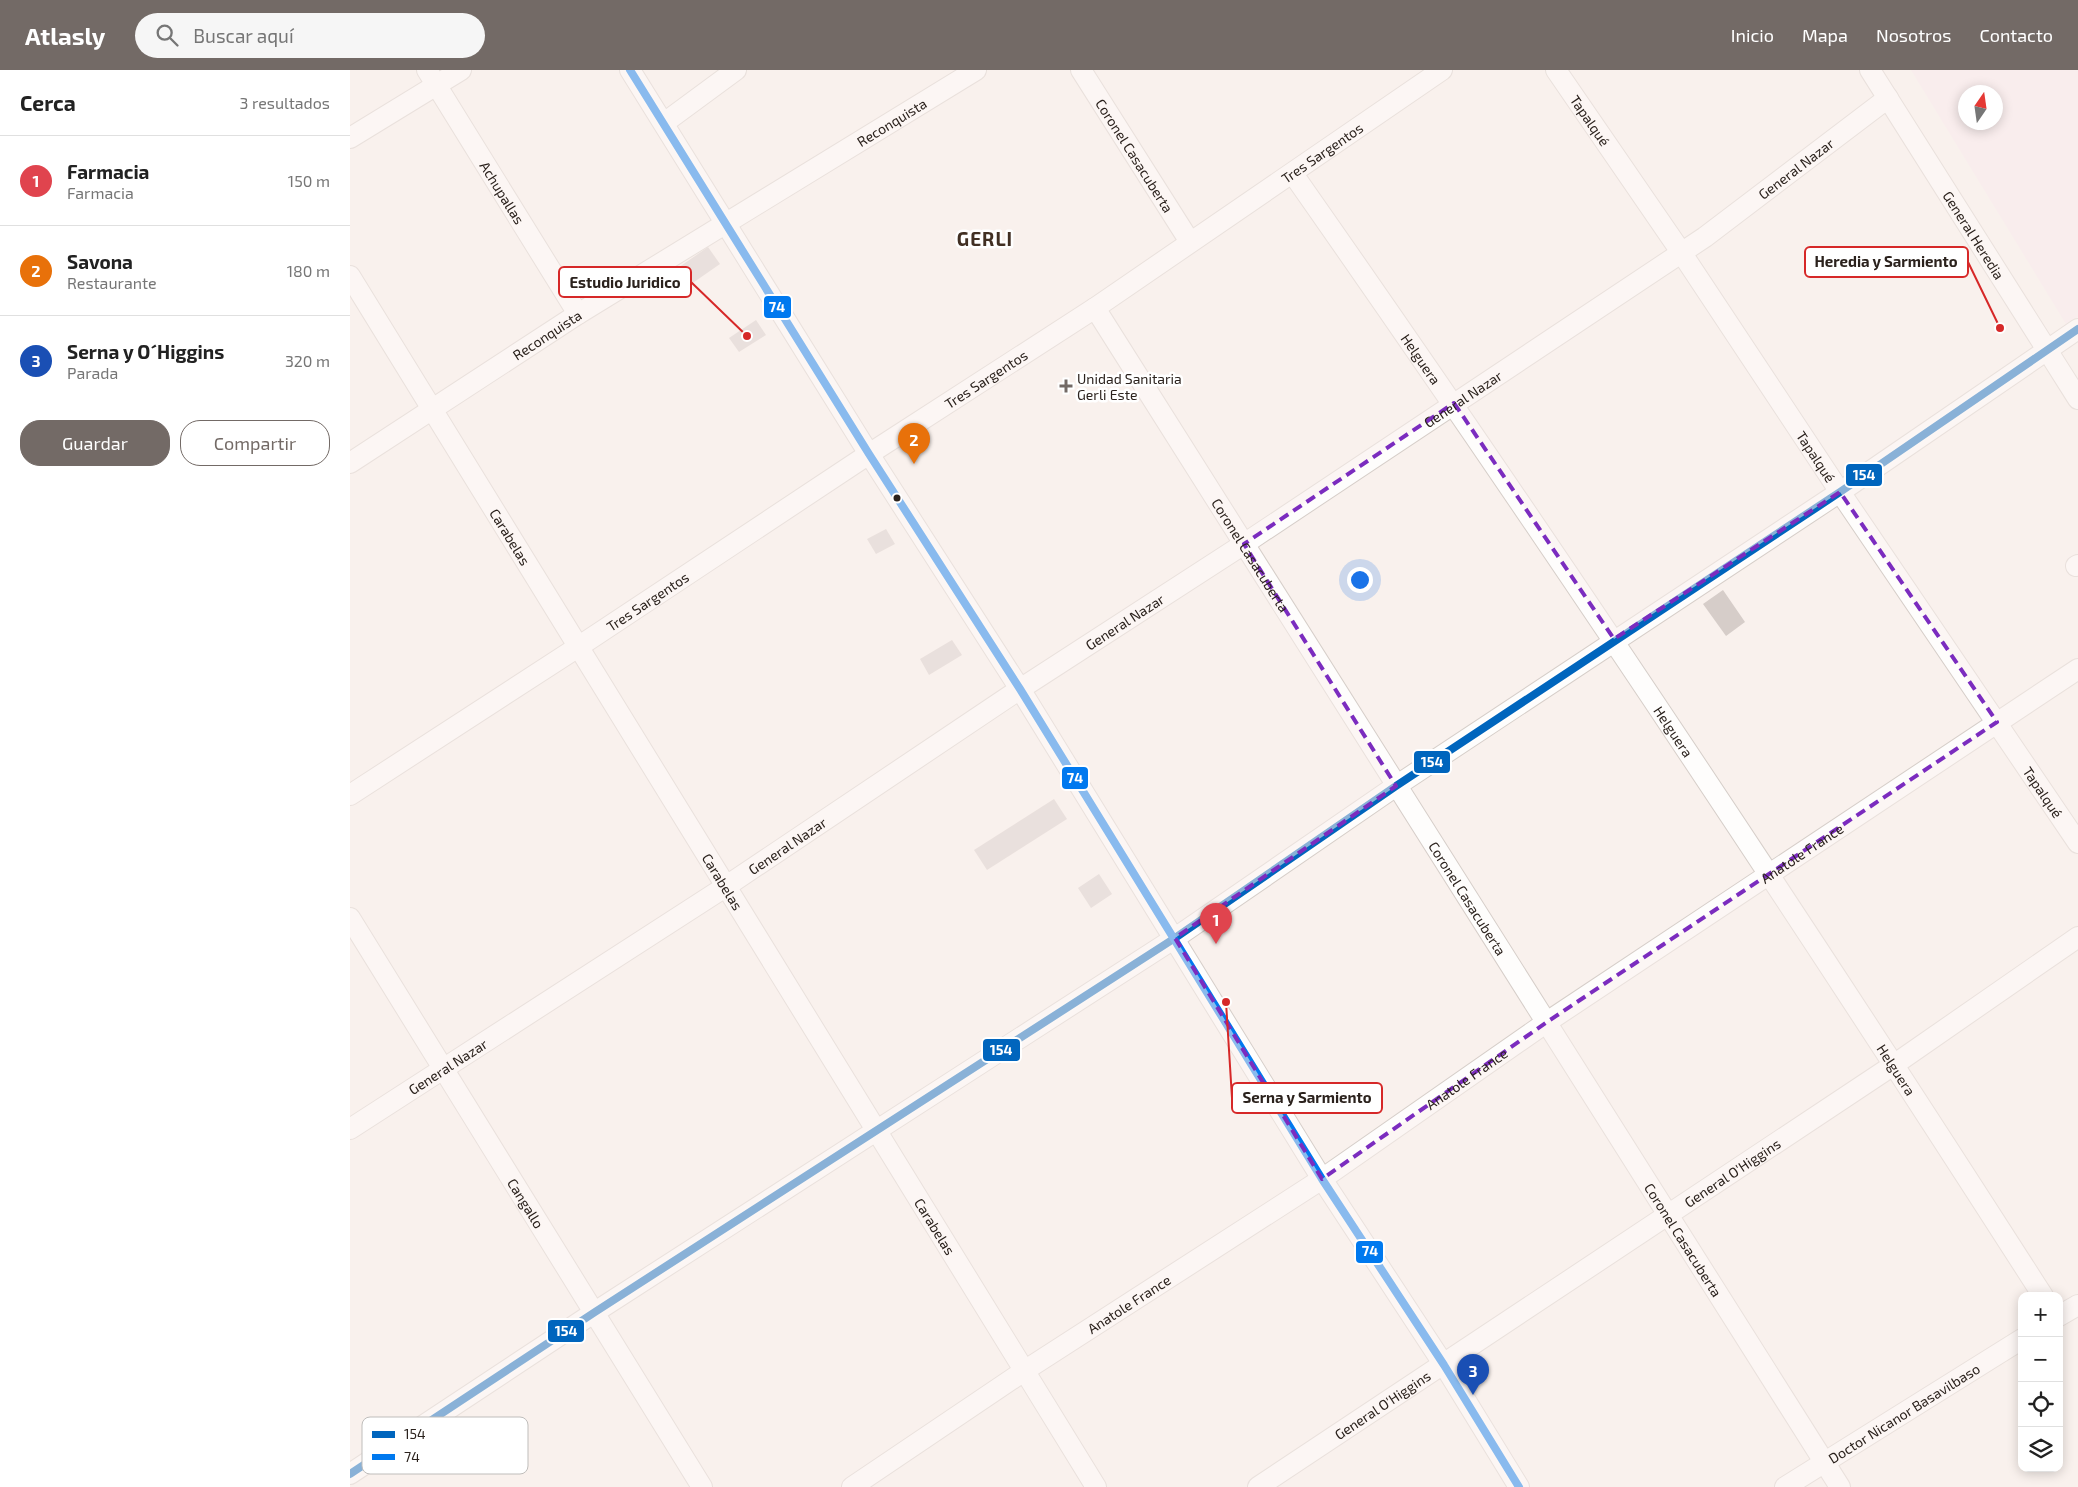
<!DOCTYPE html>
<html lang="es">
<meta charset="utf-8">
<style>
:root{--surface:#fff;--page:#f6f6f6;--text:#222;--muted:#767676;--line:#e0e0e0;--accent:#736a66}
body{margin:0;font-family:"Exo 2",sans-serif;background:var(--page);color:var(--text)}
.controls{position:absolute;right:15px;bottom:15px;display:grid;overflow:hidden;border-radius:10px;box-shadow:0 2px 12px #0003}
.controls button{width:45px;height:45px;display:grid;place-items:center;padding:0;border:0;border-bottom:1px solid var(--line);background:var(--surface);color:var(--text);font:25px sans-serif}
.compass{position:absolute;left:1608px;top:15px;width:45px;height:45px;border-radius:50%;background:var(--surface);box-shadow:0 2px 12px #0003;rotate:13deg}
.you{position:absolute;left:1009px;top:509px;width:18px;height:18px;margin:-12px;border:4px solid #fff;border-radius:50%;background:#1a73e8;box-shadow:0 0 0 8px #1a73e833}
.badge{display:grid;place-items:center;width:32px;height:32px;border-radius:50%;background:var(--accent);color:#fff;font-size:16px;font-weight:700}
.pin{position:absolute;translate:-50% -41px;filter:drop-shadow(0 1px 2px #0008)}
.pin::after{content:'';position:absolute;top:26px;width:18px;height:15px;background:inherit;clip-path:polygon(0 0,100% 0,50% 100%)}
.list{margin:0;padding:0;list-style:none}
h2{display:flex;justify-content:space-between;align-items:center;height:65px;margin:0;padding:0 20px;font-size:21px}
h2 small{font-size:16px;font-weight:400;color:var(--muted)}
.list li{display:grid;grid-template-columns:32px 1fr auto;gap:15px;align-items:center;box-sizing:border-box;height:90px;padding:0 20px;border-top:1px solid var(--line)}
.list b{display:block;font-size:19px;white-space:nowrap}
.list p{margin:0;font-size:16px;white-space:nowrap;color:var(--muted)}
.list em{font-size:16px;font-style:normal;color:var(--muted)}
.actions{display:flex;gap:10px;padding:15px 20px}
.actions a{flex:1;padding:11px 0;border:1px solid var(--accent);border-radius:20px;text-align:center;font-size:18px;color:var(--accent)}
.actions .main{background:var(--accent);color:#fff}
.icon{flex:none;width:28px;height:28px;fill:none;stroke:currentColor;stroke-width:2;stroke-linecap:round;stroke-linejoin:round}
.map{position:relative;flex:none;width:1728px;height:1417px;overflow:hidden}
header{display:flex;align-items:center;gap:30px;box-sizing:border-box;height:70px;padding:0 25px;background:var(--accent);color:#fff}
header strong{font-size:24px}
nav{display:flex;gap:28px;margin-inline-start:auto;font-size:18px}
.search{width:350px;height:45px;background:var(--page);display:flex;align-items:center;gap:12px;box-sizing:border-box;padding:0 18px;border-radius:28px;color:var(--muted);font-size:19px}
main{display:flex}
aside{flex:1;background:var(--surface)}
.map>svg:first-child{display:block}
</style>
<header>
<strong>Atlasly</strong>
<div class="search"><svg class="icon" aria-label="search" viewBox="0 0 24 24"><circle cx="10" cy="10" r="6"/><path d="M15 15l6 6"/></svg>Buscar aquí</div>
<nav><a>Inicio</a><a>Mapa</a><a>Nosotros</a><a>Contacto</a></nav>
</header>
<main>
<aside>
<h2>Cerca<small>3 resultados</small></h2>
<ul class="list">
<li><span class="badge" style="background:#e0444e">1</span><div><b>Farmacia</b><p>Farmacia</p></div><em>150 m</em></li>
<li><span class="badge" style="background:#e8710a">2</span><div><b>Savona</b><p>Restaurante</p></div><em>180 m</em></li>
<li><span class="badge" style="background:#1a4fb4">3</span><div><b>Serna y O´Higgins</b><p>Parada</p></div><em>320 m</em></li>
</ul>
<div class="actions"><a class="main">Guardar</a><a>Compartir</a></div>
</aside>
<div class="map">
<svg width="1728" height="1417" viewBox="0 0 1728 1417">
<rect width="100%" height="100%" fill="#f9f1ed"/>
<path fill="#f8e9ee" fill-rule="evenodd" d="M1561,0H1728V247L1716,254ZM1616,22H1646V52H1616Z"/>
<g fill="#d6cdc9">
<path d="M358,177L370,194L324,226L312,209Z"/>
<path d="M406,250L416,265L389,282L379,268Z"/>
<path d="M536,459L545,474L526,484L517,469Z"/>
<path d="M1373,520L1395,552L1376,566L1353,534Z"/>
<path d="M602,570L612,585L579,605L570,589Z"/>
<path d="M704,729L717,749L637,800L624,780Z"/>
<path d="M749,804L762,824L741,838L728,818Z"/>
</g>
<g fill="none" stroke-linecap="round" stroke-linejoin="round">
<g stroke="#d6cec9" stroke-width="22">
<g id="minor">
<path id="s1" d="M77,0L228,244"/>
<path d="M280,0L519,384L670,619L972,1109L1094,1295L1169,1417"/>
<path id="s2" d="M731,0L840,172"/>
<path id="s3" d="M1206,0L1331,182L1490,422L1728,773"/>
<path id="s4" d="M1520,0L1728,329"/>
<path d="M314,53L386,0"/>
<path d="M0,68L111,0"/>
<path id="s5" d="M943,104C1201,472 1450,847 1693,1226"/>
<path id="s6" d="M0,206L746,1417"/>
<path id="s7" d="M745,238L1490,1417"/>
<path id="s8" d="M0,393L228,244L626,0"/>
<path d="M1726,496L1728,495"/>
<path id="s9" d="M0,725L228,577L519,384L745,238L1092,0"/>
<path id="s10" d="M0,848L352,1417"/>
<path id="s11" d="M0,1059L375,817L670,619L894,474L1355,167L1538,28"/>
<path d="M1709,1246L1728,1235"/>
<path d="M0,1404L245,1242L825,868L1046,716L1490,422L1728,259"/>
<path id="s12" d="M502,1417L674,1301L972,1109L1197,952L1728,599"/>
<path id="s13" d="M908,1417L1545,994L1728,867"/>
<path id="s14" d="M1435,1417L1672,1269"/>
</g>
</g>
<use href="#minor" stroke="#fefdfc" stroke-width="20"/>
<g stroke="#fff" stroke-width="11">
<path id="bus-1" d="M0,1404L245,1242L825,868L1046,716L1490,422L1728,259"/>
</g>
<g stroke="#fff" stroke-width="11">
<path id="bus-2" d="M280,0L519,384L670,619L972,1109L1094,1295L1169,1417"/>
</g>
<use href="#bus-1" stroke="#0065bd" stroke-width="8"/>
<use href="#bus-2" stroke="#0079ef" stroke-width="8"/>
</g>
<path d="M0 0H1728V1417H0ZM1104,333L1264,569L1490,422L1647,652L1197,952L972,1109L825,868L1046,716L894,474Z" fill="#f9f1ed" fill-opacity=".55" fill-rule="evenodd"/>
<path fill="none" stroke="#7b2cbf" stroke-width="4" stroke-dasharray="10 6" stroke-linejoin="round" d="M1104,333L1264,569L1490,422L1647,652L1197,952L972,1109L825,868L1046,716L894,474Z"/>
<path fill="#736a66" stroke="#fff" stroke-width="2" d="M713.5 308.5h5v5h5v5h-5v5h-5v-5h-5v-5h5z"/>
<circle fill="#2b221d" stroke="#fff" stroke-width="2" cx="547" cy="428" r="4.5"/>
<g text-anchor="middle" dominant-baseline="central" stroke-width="5" stroke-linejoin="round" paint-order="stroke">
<g font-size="14" fill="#2b221d" stroke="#fff">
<text stroke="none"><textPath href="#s3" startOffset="61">Tapalqué</textPath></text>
<text stroke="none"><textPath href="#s8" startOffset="640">Reconquista</textPath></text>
<text stroke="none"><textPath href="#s9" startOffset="1165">Tres Sargentos</textPath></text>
<text stroke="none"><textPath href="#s2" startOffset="101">Coronel Casacuberta</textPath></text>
<text stroke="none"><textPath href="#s11" startOffset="1736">General Nazar</textPath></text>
<text stroke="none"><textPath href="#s1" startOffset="144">Achupallas</textPath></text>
<text stroke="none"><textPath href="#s4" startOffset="195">General Heredia</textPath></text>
<text stroke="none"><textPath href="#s8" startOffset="235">Reconquista</textPath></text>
<text stroke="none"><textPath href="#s5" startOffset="225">Helguera</textPath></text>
<text stroke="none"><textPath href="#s9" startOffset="760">Tres Sargentos</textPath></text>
<text stroke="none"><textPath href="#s11" startOffset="1331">General Nazar</textPath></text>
<text stroke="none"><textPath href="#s3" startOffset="466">Tapalqué</textPath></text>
<text stroke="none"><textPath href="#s6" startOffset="306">Carabelas</textPath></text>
<text stroke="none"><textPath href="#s7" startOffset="292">Coronel Casacuberta</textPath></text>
<text stroke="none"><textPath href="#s9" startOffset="355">Tres Sargentos</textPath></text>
<text stroke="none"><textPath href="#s11" startOffset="926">General Nazar</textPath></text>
<text stroke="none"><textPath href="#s5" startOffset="675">Helguera</textPath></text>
<text stroke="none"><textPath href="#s3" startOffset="871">Tapalqué</textPath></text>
<text stroke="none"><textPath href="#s11" startOffset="521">General Nazar</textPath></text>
<text stroke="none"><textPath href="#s12" startOffset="1142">Anatole France</textPath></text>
<text stroke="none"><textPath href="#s6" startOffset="711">Carabelas</textPath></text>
<text stroke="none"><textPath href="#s7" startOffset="698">Coronel Casacuberta</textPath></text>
<text stroke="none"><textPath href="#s11" startOffset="116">General Nazar</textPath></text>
<text stroke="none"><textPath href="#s5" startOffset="1080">Helguera</textPath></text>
<text stroke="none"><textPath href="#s12" startOffset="738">Anatole France</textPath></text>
<text stroke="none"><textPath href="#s13" startOffset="569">General O'Higgins</textPath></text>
<text stroke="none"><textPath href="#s10" startOffset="335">Cangallo</textPath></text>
<text stroke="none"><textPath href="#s6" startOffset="1116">Carabelas</textPath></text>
<text stroke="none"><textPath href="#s7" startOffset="1102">Coronel Casacuberta</textPath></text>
<text stroke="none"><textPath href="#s12" startOffset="332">Anatole France</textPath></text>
<text stroke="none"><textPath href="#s13" startOffset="149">General O'Higgins</textPath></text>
<text stroke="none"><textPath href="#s14" startOffset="140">Doctor Nicanor Basavilbaso</textPath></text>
</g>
<g font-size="14" fill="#2b221d" stroke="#fff" text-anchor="start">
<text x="727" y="308">Unidad Sanitaria<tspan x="727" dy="16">Gerli Este</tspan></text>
</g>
<g font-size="19" font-weight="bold" letter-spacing="1" fill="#412f23" stroke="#fff">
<text x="635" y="168">GERLI</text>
</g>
</g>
<rect x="12" y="1347" width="166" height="57" rx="8" fill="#fff" stroke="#bfbdbb" stroke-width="1"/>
<rect x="22" y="1361" width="23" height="7" fill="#0065bd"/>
<rect x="22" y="1384" width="23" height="6" fill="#0079ef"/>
<g font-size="14" fill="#2b221d">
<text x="54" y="1369">154</text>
<text x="54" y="1392">74</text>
</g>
<path fill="none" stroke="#d62828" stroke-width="2" d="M1650 258L1618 192M397 266L341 212M876 932L882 1028"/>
<g fill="#d62828" stroke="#fff" stroke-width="2">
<circle cx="1650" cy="258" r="5"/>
<circle cx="397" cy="266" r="5"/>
<circle cx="876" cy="932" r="5"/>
</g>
<g fill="#fff" stroke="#d62828" stroke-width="2">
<rect x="1455" y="177" width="163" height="30" rx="5"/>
<rect x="209" y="197" width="132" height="30" rx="5"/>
<rect x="882" y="1013" width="150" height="30" rx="5"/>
</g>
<g font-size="15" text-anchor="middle" font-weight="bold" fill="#2b221d">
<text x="1536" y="197">Heredia y Sarmiento</text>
<text x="275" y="218">Estudio Juridico</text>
<text x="957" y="1033">Serna y Sarmiento</text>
</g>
<g stroke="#fff" stroke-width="2">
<rect x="413" y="225" width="29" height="24" rx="5" fill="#0079ef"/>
<rect x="1495" y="393" width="38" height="24" rx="5" fill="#0065bd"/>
<rect x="1063" y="680" width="38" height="24" rx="5" fill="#0065bd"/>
<rect x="711" y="696" width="28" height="24" rx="5" fill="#0079ef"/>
<rect x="632" y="968" width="39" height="24" rx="5" fill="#0065bd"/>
<rect x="1005" y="1170" width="29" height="24" rx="5" fill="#0079ef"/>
<rect x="197" y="1249" width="38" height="24" rx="5" fill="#0065bd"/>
</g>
<g font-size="14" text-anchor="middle" font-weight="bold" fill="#fff">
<text x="427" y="242">74</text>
<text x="1514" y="410">154</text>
<text x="1082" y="697">154</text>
<text x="725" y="713">74</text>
<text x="651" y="985">154</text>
<text x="1020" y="1186">74</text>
<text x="216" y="1266">154</text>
</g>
</svg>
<div class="controls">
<button>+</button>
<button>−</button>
<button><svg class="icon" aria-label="locate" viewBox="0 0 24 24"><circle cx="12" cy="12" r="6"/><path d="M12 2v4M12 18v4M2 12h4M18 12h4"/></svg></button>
<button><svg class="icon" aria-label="layers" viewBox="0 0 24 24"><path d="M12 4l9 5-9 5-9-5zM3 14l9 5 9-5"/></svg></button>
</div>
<svg class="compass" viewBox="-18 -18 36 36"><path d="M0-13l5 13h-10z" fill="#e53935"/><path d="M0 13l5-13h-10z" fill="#767676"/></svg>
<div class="you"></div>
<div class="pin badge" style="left:866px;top:874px;background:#e0444e">1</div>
<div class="pin badge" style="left:564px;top:394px;background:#e8710a">2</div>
<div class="pin badge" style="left:1123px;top:1325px;background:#1a4fb4">3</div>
</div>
</main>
